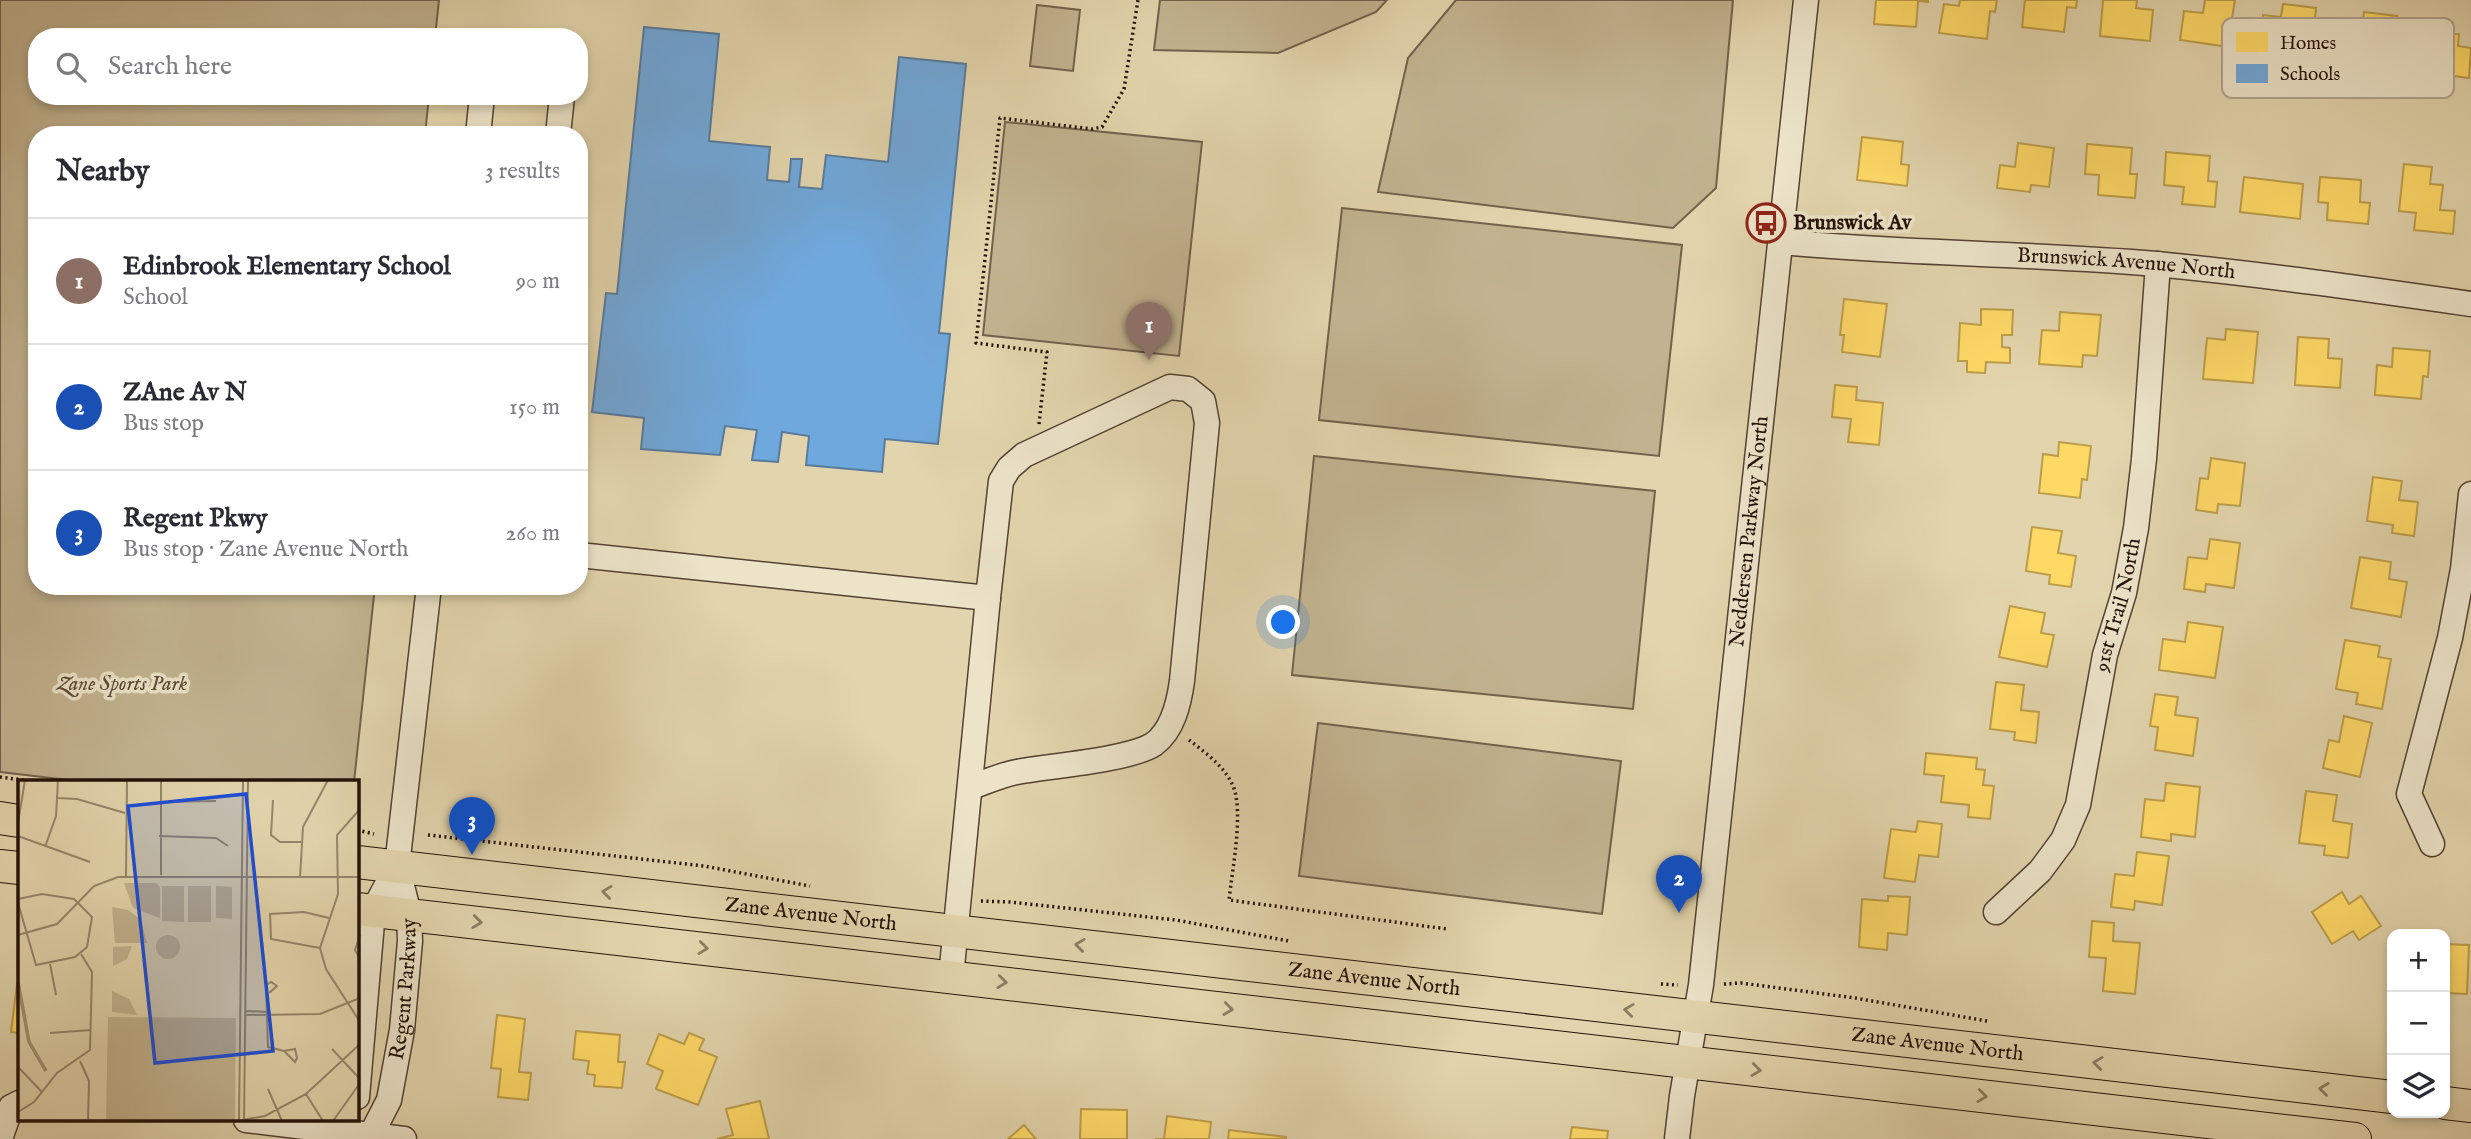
<!DOCTYPE html>
<meta charset="utf-8">
<style>
:root{--surface:#fff;--page:#f2f2f3;--text:#2b2b33;--muted:#7c7c81;--line:#e1e1e2;--accent:#8f2418}
body{margin:0;font-family:"IM FELL English",serif;background:var(--page);color:var(--text)}
.controls{position:absolute;right:21px;bottom:21px;display:grid;overflow:hidden;border-radius:14px;box-shadow:0 4px 10px #0003}
.controls button{width:63px;height:63px;display:grid;place-items:center;padding:0;border:0;border-bottom:2px solid var(--line);background:var(--surface);color:var(--text);font:35px sans-serif}
.you{position:absolute;left:1284px;top:623px;width:24px;height:24px;margin:-18px;border:5px solid #fff;border-radius:50%;background:#1a73e8;box-shadow:0 0 0 10px #1a73e833}
.badge{display:grid;place-items:center;width:46px;height:46px;border-radius:50%;background:var(--accent);color:#fff;font-size:23px;font-weight:700}
.pin{position:absolute;translate:-50% -58px;filter:drop-shadow(0 2px 4px #0008)}
.pin::after{content:'';position:absolute;top:37px;width:24px;height:21px;background:inherit;clip-path:polygon(0 0,100% 0,50% 100%)}
.list{margin:0;padding:0;list-style:none}
h2{display:flex;justify-content:space-between;align-items:center;height:91px;margin:0;padding:0 28px;font-size:30px}
h2 small{font-size:23px;font-weight:400;color:var(--muted)}
.list li{display:grid;grid-template-columns:46px 1fr auto;gap:21px;align-items:center;box-sizing:border-box;height:126px;padding:0 28px;border-top:2px solid var(--line)}
.list b{display:block;font-size:26px;white-space:nowrap}
.list p{margin:0;font-size:23px;white-space:nowrap;color:var(--muted)}
.list em{font-size:23px;font-style:normal;color:var(--muted)}
.icon{flex:none;width:38px;height:38px;fill:none;stroke:currentColor;stroke-width:2;stroke-linecap:round;stroke-linejoin:round}
.map{position:relative;flex:none;width:2471px;height:1139px;overflow:hidden}
.search{position:absolute;background:var(--surface);box-shadow:0 4px 10px #0003;left:28px;top:28px;width:560px;height:77px;display:flex;align-items:center;gap:18px;box-sizing:border-box;padding:0 24px;border-radius:28px;color:var(--muted);font-size:26px}
.panel{position:absolute;background:var(--surface);box-shadow:0 4px 10px #0003;left:28px;top:126px;width:560px;height:469px;border-radius:28px}
.map>svg:first-child{display:block}
</style>
<div class="map">
<svg width="2471" height="1139" viewBox="0 0 2471 1139">
<rect width="100%" height="100%" fill="#e2d4ac"/>
<filter id="stains"><feTurbulence type="fractalNoise" baseFrequency=".00286" numOctaves="4"/><feColorMatrix values="0 0 0 0 .2 0 0 0 0 .09 0 0 0 0 .02 0 0 0 .5 -.17"/></filter>
<radialGradient id="worn" r=".72"><stop offset=".6" stop-color="#630" stop-opacity="0"/><stop offset="1" stop-color="#630" stop-opacity=".3"/></radialGradient>
<g fill="#c2b390" stroke="#72624c" stroke-width="2">
<path d="M0,0H439L435,37H37V96H429L425,135H37V586H375L354,782H85L0,772Z"/>
<path d="M1160,0H1387L1376,12L1278,53L1154,50Z"/>
<path d="M1456,0H1733L1716,188L1673,228L1378,192L1408,58Z"/>
<path d="M1037,5L1080,10L1073,71L1030,66Z"/>
<path d="M1005,122L1202,142L1179,356L983,335Z"/>
<path d="M1342,208L1682,245L1659,456L1319,420Z"/>
<path d="M1314,456L1655,491L1633,709L1292,675Z"/>
<path d="M1318,723L1621,761L1602,914L1299,876Z"/>
</g>
<g fill="#ffd966" stroke="#bd9d4a" stroke-width="2">
<path d="M1876,0H1928V2L1918,1L1916,27L1874,24Z"/>
<path d="M1960,0H1997L1995,12L1990,11L1987,39L1939,33L1944,4L1959,6Z"/>
<path d="M2025,0H2077L2076,8L2067,7L2064,32L2022,27Z"/>
<path d="M2103,0H2137L2136,8L2153,10L2150,41L2100,36Z"/>
<path d="M2205,0H2235L2231,24L2239,26L2236,48L2180,40L2184,11L2203,13Z"/>
<path d="M2283,4L2316,8L2314,29L2304,28L2301,55L2259,50L2263,15L2281,17Z"/>
<path d="M2364,12L2397,16L2395,38L2384,37L2381,61L2337,57L2340,28L2350,29L2351,22L2363,23Z"/>
<path d="M2419,19L2453,23L2452,34H2459L2458,46L2471,48L2469,78L2424,72L2427,46L2416,45Z"/>
<path d="M1862,137L1903,142L1901,164L1909,165L1907,186L1857,180Z"/>
<path d="M2018,143L2054,148L2049,187L2031,185L2030,192L1997,188L2000,165L2015,167Z"/>
<path d="M2087,144L2132,148L2130,174H2137L2135,198L2098,195L2099,175L2085,174Z"/>
<path d="M2166,152L2210,156L2208,181L2217,182L2215,207L2182,204L2184,187L2164,185Z"/>
<path d="M2404,164L2432,167L2430,184L2443,185L2440,210L2455,211L2453,234L2414,230L2416,213L2399,211Z"/>
<path d="M2244,177L2303,184L2300,219L2240,212Z"/>
<path d="M2320,177L2361,180L2360,202L2370,203L2368,224L2327,220L2328,203L2318,202Z"/>
<path d="M1844,299L1887,304L1880,357L1842,352L1844,335H1840Z"/>
<path d="M1981,309L2013,310L2012,335H2002V347L2010,348V363L1986,362L1985,373L1967,372V361H1958L1960,323L1981,325Z"/>
<path d="M2060,312L2101,315L2097,356L2083,355L2082,367L2039,364L2042,330L2059,331Z"/>
<path d="M2226,329L2258,332L2253,383L2203,379L2207,338L2225,340Z"/>
<path d="M2298,337L2329,339L2328,358L2342,359L2340,388L2295,385Z"/>
<path d="M2393,348L2430,351L2428,377L2423,376L2421,399L2375,395L2377,365L2392,367Z"/>
<path d="M1835,385L1857,387L1856,400L1883,403L1879,445L1848,442L1851,419L1832,417Z"/>
<path d="M2059,442L2091,446L2087,480L2082,479L2080,498L2039,493L2043,454L2058,456Z"/>
<path d="M2211,458L2245,463L2240,506L2218,504L2217,513L2196,510L2200,478L2208,479Z"/>
<path d="M2373,477L2402,481L2399,500L2418,502L2414,536L2392,533L2393,525L2367,521Z"/>
<path d="M2032,527L2062,531L2058,553L2076,556L2071,587L2049,584L2050,575L2026,571Z"/>
<path d="M2210,539L2240,543L2234,588L2206,584L2205,592L2184,589L2188,557L2207,559Z"/>
<path d="M2360,557L2391,562L2389,579L2407,582L2401,617L2351,608Z"/>
<path d="M2010,606L2045,613L2041,633L2054,635L2047,667L1999,657Z"/>
<path d="M2188,622L2223,627L2215,678L2159,670L2163,639L2185,642Z"/>
<path d="M2345,640L2380,646L2378,657L2391,659L2382,709L2356,704L2358,693L2336,689Z"/>
<path d="M1996,682L2024,685L2021,710L2039,712L2036,743L2014,740L2015,732L1990,729Z"/>
<path d="M2155,694L2178,697L2175,715L2198,718L2193,756L2155,750L2158,727L2150,726Z"/>
<path d="M2344,716L2372,723L2360,777L2323,768L2329,740L2339,742Z"/>
<path d="M1926,753L1977,758L1976,769L1985,770L1983,785L1994,786L1990,819L1968,817L1969,805L1941,802L1944,776L1924,774Z"/>
<path d="M2166,783L2200,787L2195,837L2171,834V841L2141,837L2145,799L2164,801Z"/>
<path d="M2306,791L2337,795L2333,821L2352,824L2348,858L2324,855L2325,846L2299,843Z"/>
<path d="M1918,821L1942,824L1938,857L1919,855L1915,882L1884,878L1891,829L1916,832Z"/>
<path d="M2137,852L2169,856L2162,905L2135,901L2134,910L2111,907L2115,874L2134,876Z"/>
<path d="M2342,892L2349,904L2361,896L2381,926L2359,940L2353,931L2332,944L2312,912Z"/>
<path d="M1888,896L1910,897L1907,935L1888,933L1887,950L1859,947L1862,899L1888,901Z"/>
<path d="M2092,921L2114,923L2113,941L2140,943L2135,994L2103,991L2106,958L2089,957Z"/>
<path d="M2445,944L2469,945L2467,994L2445,993Z"/>
<path d="M17,984H19V1033L11,1032Z"/>
<path d="M497,1015L525,1019L519,1072L531,1073L528,1100L498,1097L501,1069L491,1068Z"/>
<path d="M576,1031L620,1035L618,1062H625L622,1088L594,1086L595,1075L587,1074L589,1061L573,1059Z"/>
<path d="M689,1033L704,1039L699,1050L717,1057L698,1105L656,1089L663,1071L647,1064L659,1034L684,1044Z"/>
<path d="M760,1101L769,1139H717L733,1135L726,1109Z"/>
<path d="M1081,1109L1127,1110V1139H1080Z"/>
<path d="M1167,1116L1211,1122L1209,1139H1155H1164Z"/>
<path d="M1024,1125L1036,1139H1008Z"/>
<path d="M1572,1127L1608,1131L1607,1139H1570Z"/>
<path d="M1229,1130L1286,1137V1139H1228Z"/>
</g>
<path fill="#6fa8dc" stroke="#587b9d" stroke-width="2" d="M644,27L719,34L709,141L770,147L767,180L789,182L791,159H802L799,187L822,189L826,155L888,162L899,57L966,64L939,333L950,334L938,444L885,439L882,472L806,465L809,436L782,432L778,462L752,460L757,430L725,426L720,455L641,449L644,418L592,412L606,293L617,294Z"/>
<g fill="none" stroke-linecap="round" stroke-linejoin="round">
<g stroke="#534232" stroke-width="27">
<g id="minor">
<path d="M478,135L482,96"/>
<path d="M558,135L562,96"/>
<path id="s1" d="M1781,242C1906,254 2031,253 2156,264C2261,274 2366,289 2471,304"/>
<path d="M579,555L988,598L951,977"/>
<path d="M971,787C986,782 1001,775 1017,772C1049,766 1130,760 1154,744C1173,730 1179,703 1182,681L1207,423L1203,401L1188,389L1170,387L1024,455L1009,468L1001,481L988,598"/>
<path d="M2432,844L2409,794L2450,638L2463,569L2471,494"/>
<path id="s2" d="M1996,912L2040,871L2063,840L2078,805L2105,655L2124,593L2136,528L2144,459L2158,264"/>
<path d="M357,1097L373,911L397,866"/>
<path d="M246,1120L404,1139"/>
<path d="M0,1139L11,1107L19,1103"/>
<path id="s3" d="M369,1139L389,1100L402,1030L410,941L409,914L397,866L429,586"/>
<path id="s4" d="M1677,1139L1682,1096L1701,985L1806,0"/>
</g>
</g>
<g stroke="#231209" stroke-width="34">
<g id="major">
<path d="M0,818L19,821"/>
<path id="s5" d="M357,862L2392,1097"/>
<path d="M0,866L19,868"/>
<path d="M357,909L2355,1139"/>
<path d="M2445,1103L2471,1106"/>
</g>
</g>
<g stroke="#231209" stroke-width="3.5" stroke-dasharray="2 3.5" stroke-linecap="butt">
<path d="M1039,424L1047,352L976,343L1000,118L1092,129L1102,127L1124,89L1138,0"/>
<path d="M1189,740C1205,752 1225,767 1233,786C1244,811 1232,871 1229,900L1447,929"/>
<path d="M0,777L39,782"/>
<path d="M357,830L374,834"/>
<path d="M428,835L704,866L810,886"/>
<path d="M981,901L1010,902L1176,920L1289,941"/>
<path d="M1661,984L1678,985"/>
<path d="M1724,984L1741,983L1855,998L1987,1021"/>
</g>
<use href="#minor" stroke="#ece3c9" stroke-width="24"/>
<use href="#major" stroke="#e2d4ac" stroke-width="32"/>
</g>
<defs><path id="oneway-chevron" d="M-2-3.5L2.5 0L-2 3.5" fill="none" stroke-width="1.6" stroke-linecap="round" stroke-linejoin="round" transform="scale(1.75)"/></defs>
<g stroke="#8c7d63">
<use href="#oneway-chevron" transform="translate(607 892) rotate(-173)"/>
<use href="#oneway-chevron" transform="translate(477 922) rotate(7)"/>
<use href="#oneway-chevron" transform="translate(1080 945) rotate(-173)"/>
<use href="#oneway-chevron" transform="translate(703 948) rotate(7)"/>
<use href="#oneway-chevron" transform="translate(1002 982) rotate(7)"/>
<use href="#oneway-chevron" transform="translate(1228 1009) rotate(7)"/>
<use href="#oneway-chevron" transform="translate(1629 1010) rotate(-173)"/>
<use href="#oneway-chevron" transform="translate(2098 1063) rotate(-173)"/>
<use href="#oneway-chevron" transform="translate(1756 1070) rotate(7)"/>
<use href="#oneway-chevron" transform="translate(2324 1089) rotate(-173)"/>
<use href="#oneway-chevron" transform="translate(1982 1096) rotate(7)"/>
</g>
<defs>
<g id="bus-ring" transform="scale(2.0125)"><circle r="9.5" fill="#ece3c9" stroke="#8f2418" stroke-width="1.5"/><path d="M-5-6H5V4H4V6H2V4H-2V6H-4V4H-5ZM-3.5-4V0h7V-4ZM-3.5 1.2v1.5H-2V1.2ZM2 1.2v1.5H3.5V1.2Z" fill="#8f2418"/></g>
</defs>
<g fill-rule="evenodd">
<use href="#bus-ring" x="1766" y="223"/>
</g>
<g text-anchor="middle" dominant-baseline="central" stroke-width="7" stroke-linejoin="round" paint-order="stroke">
<g font-size="21" font-weight="bold" fill="#231209" stroke="#ece3c9" text-anchor="start">
<text x="1793" y="223">Brunswick Av</text>
</g>
<g font-size="21" fill="#231209" stroke="#ece3c9">
<text stroke="none"><textPath href="#s1" startOffset="346">Brunswick Avenue North</textPath></text>
<text stroke="none"><textPath href="#s4" startOffset="612">Neddersen Parkway North</textPath></text>
<text stroke="none"><textPath href="#s2" startOffset="341">91st Trail North</textPath></text>
<text stroke="none"><textPath href="#s5" startOffset="457">Zane Avenue North</textPath></text>
<text stroke="none"><textPath href="#s5" startOffset="1024">Zane Avenue North</textPath></text>
<text stroke="none"><textPath href="#s3" startOffset="156">Regent Parkway</textPath></text>
<text stroke="none"><textPath href="#s5" startOffset="1591">Zane Avenue North</textPath></text>
</g>
<g font-size="21" font-style="italic" fill="#5b4a38" stroke="#ece3c9">
<text x="122" y="684">Zane Sports Park</text>
</g>
</g>
<g transform="translate(18 780)">
<rect width="341" height="341" fill="#e2d4ac"/>
<path d="M106,103H138L142,107V138L115,128ZM144,106H166V142L144,141ZM170,106H193V142H170ZM198,106L214,107V139L198,138ZM94,127L110,130L123,140L129,163H97ZM138 167a12 12 0 1 1 24 0a12 12 0 1 1-24 0ZM114,166L109,179L95,186V167ZM94,211L111,219L119,235L94,232ZM90,237L218,238L217,341H88Z" fill="#c2b390"/>
<path fill="none" stroke="#a19275" stroke-width="3.5" d="M0,202L11,262L28,291"/>
<path fill="none" stroke="#96866b" stroke-width="2" d="M40,18L59,19L107,33M255,20L253,55L262,62H283M141,22L198,21M342,29L319,55L320,114L302,168L308,189L342,242M0,43L7,0M0,56L72,82M141,56L198,58L210,66M27,67L38,36L40,0M143,95V0M108,96L109,0M282,98L285,47L310,0M0,119L24,114L56,119L74,137L69,167L57,177L18,185L0,123M0,155L39,144L76,106L100,97H342M342,155L337,170L342,179M302,168L253,159L252,134L286,132L311,138M32,184L38,215M251,213L259,206L253,202L248,205L250,267L266,271M228,231L250,232M227,235L302,234L342,218M32,253L73,250M277,269L279,278L277,282L266,271ZM314,269L342,299M62,281L71,301L70,341M0,287L24,312M250,309L264,341M288,314L305,341M0,332L16,322L39,293L72,270L74,192L63,174M224,340L247,336L288,314L342,264M221,341L225,0M226,341L230,0M315,341L342,303"/>
<path fill="#1d4ed8" fill-opacity="0.15" stroke="#1d4ed8" stroke-width="3.5" d="M228,14L255,271L137,283L110,26Z"/>
<rect width="341" height="341" fill="none" stroke="#231209" stroke-width="3.5"/>
</g>
<rect x="2222" y="18" width="232" height="80" rx="10" fill="#ece3c9" stroke="#b0a48f" stroke-width="2"/>
<rect x="2236" y="32" width="32" height="20" fill="#ffd966"/>
<rect x="2236" y="64" width="32" height="19" fill="#6fa8dc"/>
<g font-size="19" fill="#231209">
<text x="2280" y="49">Homes</text>
<text x="2280" y="80">Schools</text>
</g>
<rect width="100%" height="100%" filter="url(#stains)"/>
<rect width="100%" height="100%" fill="url(#worn)"/>
</svg>
<div class="controls">
<button>+</button>
<button>−</button>
<button><svg class="icon" aria-label="layers" viewBox="0 0 24 24"><path d="M12 4l9 5-9 5-9-5zM3 14l9 5 9-5"/></svg></button>
</div>
<div class="you"></div>
<div class="pin badge" style="left:1149px;top:360px;background:#8d6e63">1</div>
<div class="pin badge" style="left:1679px;top:913px;background:#1a4fb4">2</div>
<div class="pin badge" style="left:472px;top:855px;background:#1a4fb4">3</div>
<div class="search"><svg class="icon" aria-label="search" viewBox="0 0 24 24"><circle cx="10" cy="10" r="6"/><path d="M15 15l6 6"/></svg>Search here</div>
<section class="panel">
<h2>Nearby<small>3 results</small></h2>
<ul class="list">
<li><span class="badge" style="background:#8d6e63">1</span><div><b>Edinbrook Elementary School</b><p>School</p></div><em>90 m</em></li>
<li><span class="badge" style="background:#1a4fb4">2</span><div><b>ZAne Av N</b><p>Bus stop</p></div><em>150 m</em></li>
<li><span class="badge" style="background:#1a4fb4">3</span><div><b>Regent Pkwy</b><p>Bus stop · Zane Avenue North</p></div><em>260 m</em></li>
</ul>
</section>
</div>
